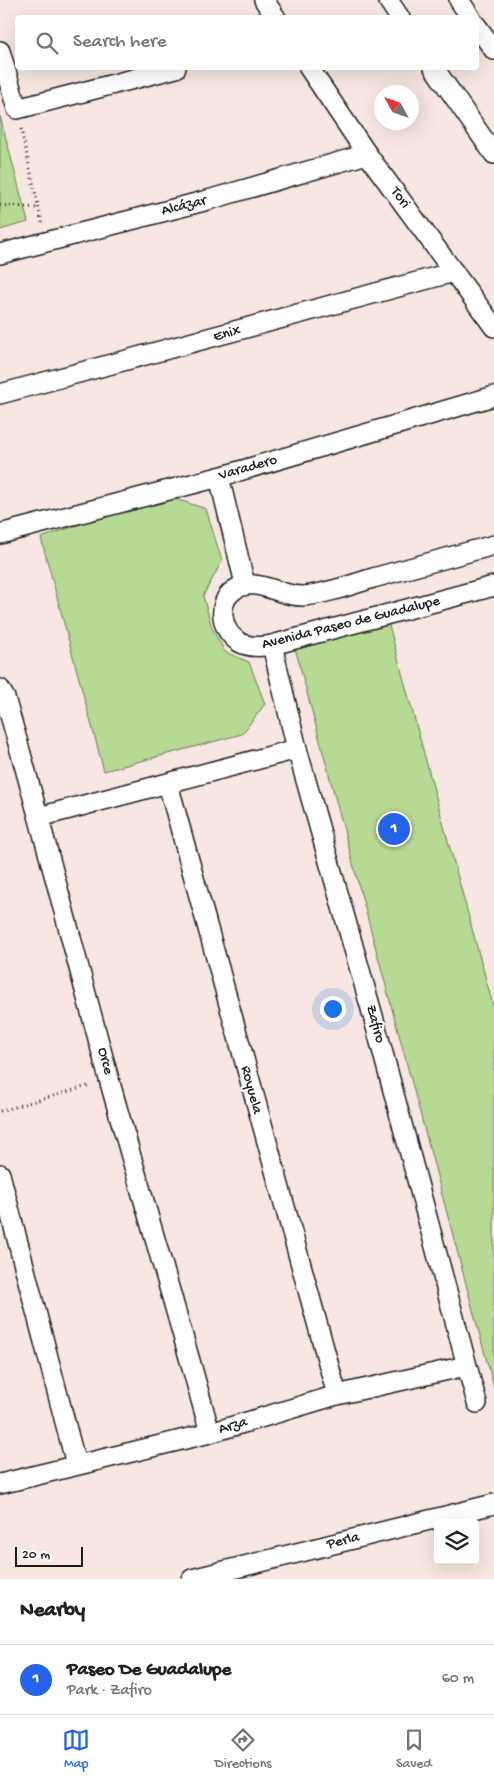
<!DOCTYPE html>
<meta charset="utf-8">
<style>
:root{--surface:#fff;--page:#f6f6f6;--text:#202124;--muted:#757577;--line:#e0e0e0;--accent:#2563eb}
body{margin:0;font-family:"Gochi Hand",sans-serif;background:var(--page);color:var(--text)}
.controls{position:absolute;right:15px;bottom:15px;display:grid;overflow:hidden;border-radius:5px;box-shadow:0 5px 20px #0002}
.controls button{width:45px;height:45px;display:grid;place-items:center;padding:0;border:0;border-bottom:1px solid var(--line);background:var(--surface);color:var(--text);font:25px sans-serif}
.compass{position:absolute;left:374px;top:85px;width:45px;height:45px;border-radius:50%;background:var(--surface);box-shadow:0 5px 20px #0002;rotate:310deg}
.scale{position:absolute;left:15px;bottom:12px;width:68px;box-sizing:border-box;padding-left:5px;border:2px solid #1c1c1c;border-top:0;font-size:14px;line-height:18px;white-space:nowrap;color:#1c1c1c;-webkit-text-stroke:4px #fff;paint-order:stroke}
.you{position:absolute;left:332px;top:1008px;width:18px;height:18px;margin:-12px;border:4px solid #fff;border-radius:50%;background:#1a73e8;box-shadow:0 0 0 8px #1a73e833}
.badge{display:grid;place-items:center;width:32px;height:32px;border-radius:50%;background:var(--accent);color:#fff;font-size:16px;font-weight:700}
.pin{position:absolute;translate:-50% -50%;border:2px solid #fff;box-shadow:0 1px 5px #0006}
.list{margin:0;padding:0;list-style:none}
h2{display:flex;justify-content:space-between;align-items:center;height:65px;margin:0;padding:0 20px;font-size:21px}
h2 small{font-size:16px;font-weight:400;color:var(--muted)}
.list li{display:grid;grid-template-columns:32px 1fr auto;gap:15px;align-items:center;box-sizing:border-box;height:70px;padding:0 20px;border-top:1px solid var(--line)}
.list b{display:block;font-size:19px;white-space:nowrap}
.list p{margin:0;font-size:16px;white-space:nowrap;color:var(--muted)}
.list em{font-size:16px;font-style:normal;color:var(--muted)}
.icon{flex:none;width:28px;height:28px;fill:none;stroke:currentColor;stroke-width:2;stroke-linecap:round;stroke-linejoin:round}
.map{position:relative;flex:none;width:494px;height:1579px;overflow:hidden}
.search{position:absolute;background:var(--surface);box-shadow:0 5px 20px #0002;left:15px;right:15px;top:15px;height:55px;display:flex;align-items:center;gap:12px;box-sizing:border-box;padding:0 18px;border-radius:5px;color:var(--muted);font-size:19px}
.sheet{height:135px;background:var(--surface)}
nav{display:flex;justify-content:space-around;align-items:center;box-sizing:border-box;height:70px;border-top:1px solid var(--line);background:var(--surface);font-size:14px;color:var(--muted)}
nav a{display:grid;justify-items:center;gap:2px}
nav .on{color:var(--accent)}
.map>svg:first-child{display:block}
</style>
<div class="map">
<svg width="494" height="1579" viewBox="0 0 494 1579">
<rect width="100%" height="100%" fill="#f7e6e2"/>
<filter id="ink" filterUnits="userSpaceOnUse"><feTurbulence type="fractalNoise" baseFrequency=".02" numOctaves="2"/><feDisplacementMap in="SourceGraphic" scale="10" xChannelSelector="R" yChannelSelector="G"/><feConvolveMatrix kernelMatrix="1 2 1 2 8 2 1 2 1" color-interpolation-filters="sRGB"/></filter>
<g filter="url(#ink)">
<g fill="#b6d994" stroke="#697a58">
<path d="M0,116L28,222L0,230Z"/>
<path d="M173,498L206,509L222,561L203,596L212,628L225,652L249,662L265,704L242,734L104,771L41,538L143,502Z"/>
<path d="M388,622L494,1009V1388L295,648Z"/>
</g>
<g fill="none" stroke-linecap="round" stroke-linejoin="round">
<g stroke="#1c1c1c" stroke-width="22">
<g id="minor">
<path d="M264,0L276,18"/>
<path d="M388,0L400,18"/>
<path d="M459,0L471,18"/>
<path d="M476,25L494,50"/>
<path d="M0,51L17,109L176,68"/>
<path d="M309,68L367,154L494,327"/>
<path d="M434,68L494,154"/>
<path d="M0,254L208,200L367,154"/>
<path d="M0,394L454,272"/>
<path d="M219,477L245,584"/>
<path d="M0,534L219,477L494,396"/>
<path d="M494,545C454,556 413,567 373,578C351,585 326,594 303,596C279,597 256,575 234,590C216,603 221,631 239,642C249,648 261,647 272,645L494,586"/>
<path d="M272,645L297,749L373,1016L477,1403"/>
<path d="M0,689L5,698C42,824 74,952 109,1079C142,1197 178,1314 210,1433"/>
<path d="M168,784L337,1395"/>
<path d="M39,817L297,749"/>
<path d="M0,1174L76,1464"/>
<path d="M0,1484L210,1433L337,1395L466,1366"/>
<path d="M192,1579L494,1504"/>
</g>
</g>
<g stroke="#1c1c1c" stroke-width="3" stroke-dasharray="1 4" stroke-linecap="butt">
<path d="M21,129L42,223"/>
<path d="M0,205L38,208"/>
<path d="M0,1111L91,1085"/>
</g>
<use href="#minor" stroke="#fff" stroke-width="19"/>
</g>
</g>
<g text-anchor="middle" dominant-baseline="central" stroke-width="4.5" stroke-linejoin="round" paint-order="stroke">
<g font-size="15" fill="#1c1c1c" stroke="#fff">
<text transform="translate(400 198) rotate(54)">Tori</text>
<text transform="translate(184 206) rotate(-14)">Alcázar</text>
<text transform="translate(227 334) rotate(-15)">Enix</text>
<text transform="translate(248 468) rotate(-16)">Varadero</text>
<text transform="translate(351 623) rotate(-14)">Avenida Paseo de Guadalupe</text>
<text transform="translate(375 1024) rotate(75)">Zafiro</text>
<text transform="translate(105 1061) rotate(75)">Orce</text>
<text transform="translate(251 1090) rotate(75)">Royuela</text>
<text transform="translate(233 1426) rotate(-17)">Arza</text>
<text transform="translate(343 1541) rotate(-14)">Perla</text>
</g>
</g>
</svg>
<div class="controls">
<button><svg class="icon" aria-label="layers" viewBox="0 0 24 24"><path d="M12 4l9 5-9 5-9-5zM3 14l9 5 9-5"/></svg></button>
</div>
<svg class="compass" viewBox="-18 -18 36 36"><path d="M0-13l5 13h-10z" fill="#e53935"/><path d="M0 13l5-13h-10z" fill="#757577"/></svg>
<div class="scale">20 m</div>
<div class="you"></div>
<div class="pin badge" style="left:394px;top:829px">1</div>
<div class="search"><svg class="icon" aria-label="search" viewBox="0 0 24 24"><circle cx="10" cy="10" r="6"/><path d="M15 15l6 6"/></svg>Search here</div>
</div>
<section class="sheet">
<h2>Nearby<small></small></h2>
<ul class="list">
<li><span class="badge">1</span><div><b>Paseo De Guadalupe</b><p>Park · Zafiro</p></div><em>60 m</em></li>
</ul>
</section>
<nav>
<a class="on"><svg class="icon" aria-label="map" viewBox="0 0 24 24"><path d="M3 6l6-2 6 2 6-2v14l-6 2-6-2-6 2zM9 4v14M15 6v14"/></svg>Map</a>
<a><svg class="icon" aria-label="directions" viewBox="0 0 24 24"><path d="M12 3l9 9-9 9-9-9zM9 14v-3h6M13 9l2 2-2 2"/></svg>Directions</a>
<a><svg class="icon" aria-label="saved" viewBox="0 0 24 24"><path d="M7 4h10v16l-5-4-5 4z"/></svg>Saved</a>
</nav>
